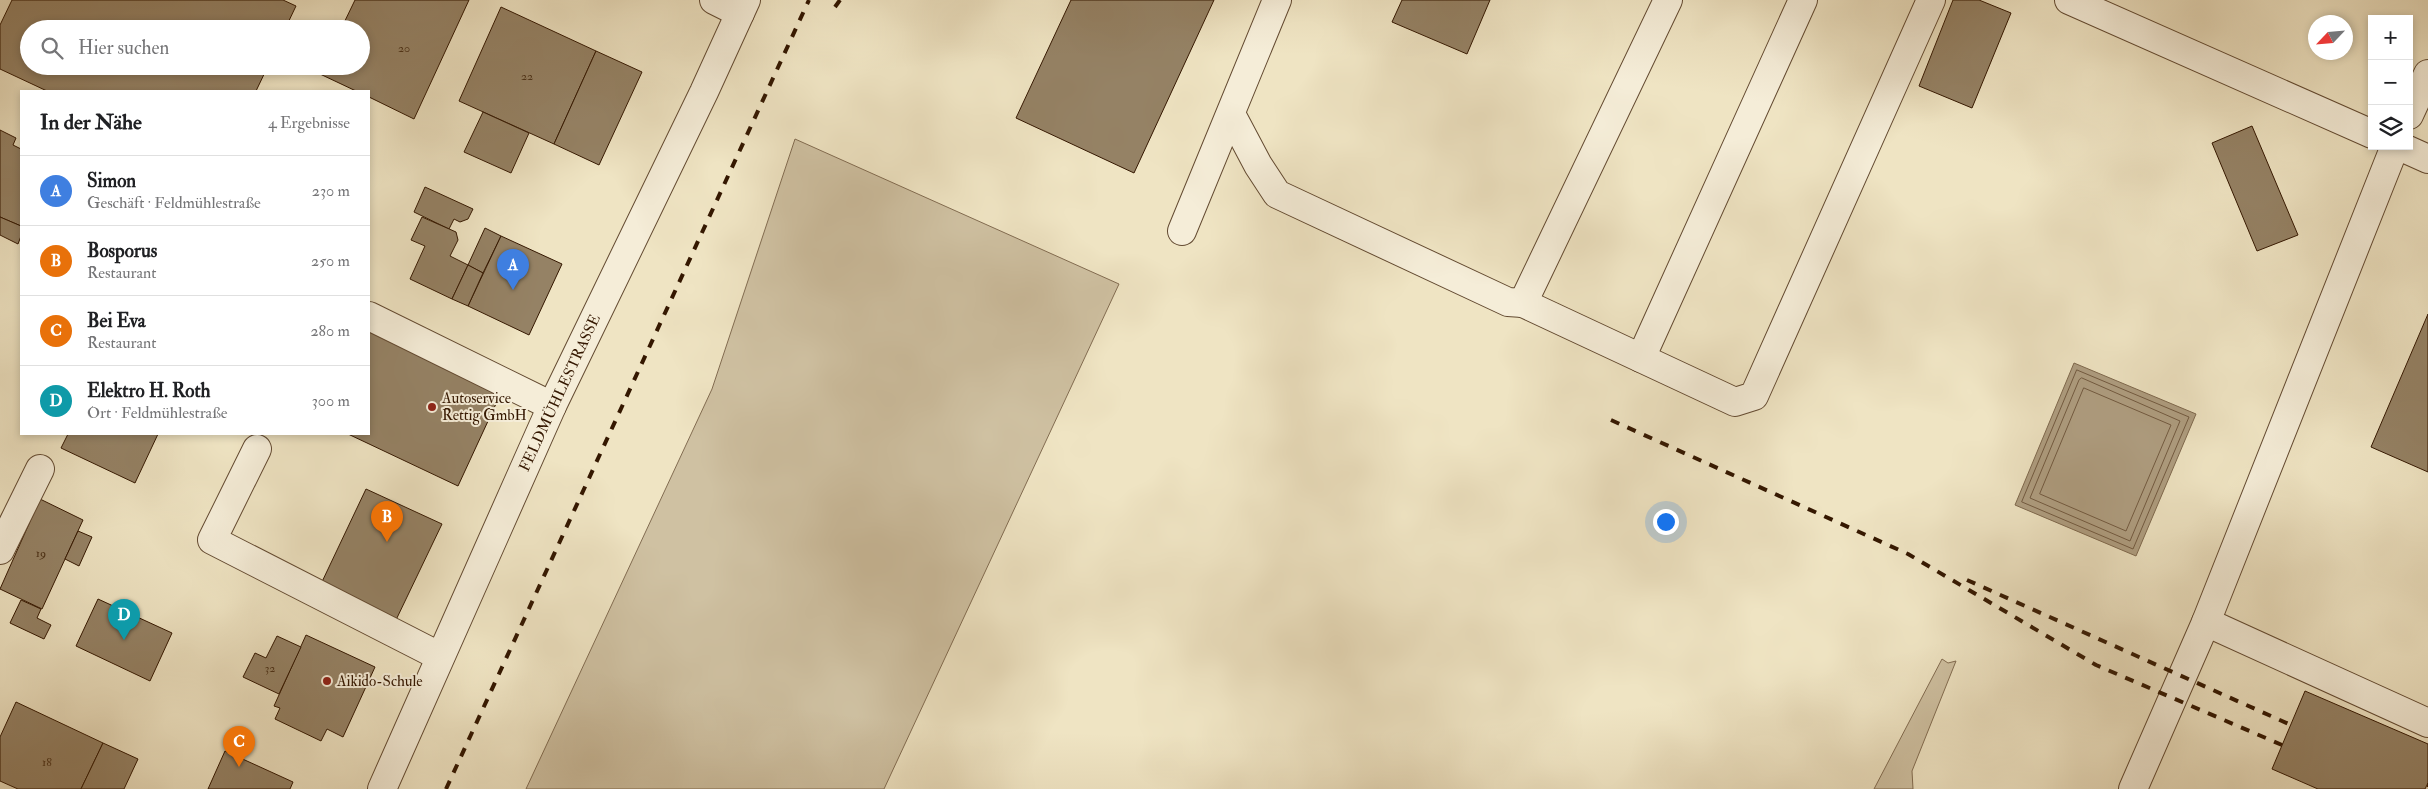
<!DOCTYPE html>
<html lang="de">
<meta charset="utf-8">
<style>
:root{--surface:#fff;--page:#f2f2f2;--text:#202124;--muted:#757577;--line:#e0e0e0;--accent:#8f2418}
body{margin:0;font-family:"IM FELL Double Pica",serif;background:var(--page);color:var(--text)}
.controls{position:absolute;right:15px;top:15px;display:grid;overflow:hidden;border-radius:0px;box-shadow:0 2px 8px #0003}
.controls button{width:45px;height:45px;display:grid;place-items:center;padding:0;border:0;border-bottom:1px solid var(--line);background:var(--surface);color:var(--text);font:25px sans-serif}
.compass{position:absolute;left:2308px;top:15px;width:45px;height:45px;border-radius:50%;background:var(--surface);box-shadow:0 2px 8px #0003;rotate:244deg}
.you{position:absolute;left:1665px;top:521px;width:18px;height:18px;margin:-12px;border:4px solid #fff;border-radius:50%;background:#1a73e8;box-shadow:0 0 0 8px #1a73e833}
.badge{display:grid;place-items:center;width:32px;height:32px;border-radius:50%;background:var(--accent);color:#fff;font-size:16px;font-weight:700}
.pin{position:absolute;translate:-50% -41px;filter:drop-shadow(0 1px 2px #0008)}
.pin::after{content:'';position:absolute;top:26px;width:18px;height:15px;background:inherit;clip-path:polygon(0 0,100% 0,50% 100%)}
.list{margin:0;padding:0;list-style:none}
h2{display:flex;justify-content:space-between;align-items:center;height:65px;margin:0;padding:0 20px;font-size:21px}
h2 small{font-size:16px;font-weight:400;color:var(--muted)}
.list li{display:grid;grid-template-columns:32px 1fr auto;gap:15px;align-items:center;box-sizing:border-box;height:70px;padding:0 20px;border-top:1px solid var(--line)}
.list b{display:block;font-size:19px;white-space:nowrap}
.list p{margin:0;font-size:16px;white-space:nowrap;color:var(--muted)}
.list em{font-size:16px;font-style:normal;color:var(--muted)}
.icon{flex:none;width:28px;height:28px;fill:none;stroke:currentColor;stroke-width:2;stroke-linecap:round;stroke-linejoin:round}
.map{position:relative;flex:none;width:2428px;height:789px;overflow:hidden}
.search{position:absolute;background:var(--surface);box-shadow:0 2px 8px #0003;left:20px;top:20px;width:350px;height:55px;display:flex;align-items:center;gap:12px;box-sizing:border-box;padding:0 18px;border-radius:28px;color:var(--muted);font-size:19px}
.panel{position:absolute;background:var(--surface);box-shadow:0 2px 8px #0003;left:20px;top:90px;width:350px;height:345px;border-radius:0px}
.map>svg:first-child{display:block}
</style>
<div class="map">
<svg width="2428" height="789" viewBox="0 0 2428 789">
<rect width="100%" height="100%" fill="#efe4c3"/>
<filter id="stains"><feTurbulence type="fractalNoise" baseFrequency=".004" numOctaves="4"/><feColorMatrix values="0 0 0 0 .2 0 0 0 0 .09 0 0 0 0 .02 0 0 0 .5 -.17"/></filter>
<radialGradient id="worn" r=".72"><stop offset=".6" stop-color="#630" stop-opacity="0"/><stop offset="1" stop-color="#630" stop-opacity=".3"/></radialGradient>
<g fill="#cfc1a2" stroke="#826c51">
<path d="M795,139L1119,284L884,789H526L712,389Z"/>
<path d="M1942,659L1948,663L1956,661L1912,771L1913,789H1874Z"/>
</g>
<path fill="#af9e81" stroke="#7e684d" d="M2074,363L2196,414L2136,556L2015,505Z"/>
<g fill="none" stroke-linecap="round" stroke-linejoin="round">
<g stroke="#725a40" stroke-width="1">
<path d="M2077,370L2189,417L2133,549L2022,502Z"/>
<path d="M2082,378L2180,421L2130,541L2030,498L2079,380Z"/>
<path d="M2084,388L2171,425L2126,531L2040,494Z"/>
</g>
</g>
<g fill="#958265" stroke="#341700">
<path d="M12,0H283L296,6L285,29H29V66H268L256,91H47L0,69V25Z"/>
<path d="M355,0H469L414,119L369,97V91H356L320,74L324,66H361V29H341Z"/>
<path d="M1071,0H1214L1134,173L1016,118Z"/>
<path d="M1402,0H1490L1467,54L1392,22Z"/>
<path d="M1953,0H1979L2011,13L1972,108L1919,86Z"/>
<path d="M501,7L596,51L554,144L459,101Z"/>
<path d="M596,51L642,72L599,165L554,144Z"/>
<path d="M483,112L529,133L511,173L464,152Z"/>
<path d="M2252,126L2298,235L2257,251L2212,143Z"/>
<path d="M0,130L16,138L13,145L21,149V226L0,217Z"/>
<path d="M425,187L473,209L468,219L460,222L454,219L449,229L414,212Z"/>
<path d="M0,217L21,226V236L18,244L0,235Z"/>
<path d="M422,217L456,232L458,240L450,256L468,265L452,299L410,279L425,246L411,240Z"/>
<path d="M485,228L501,236L483,273L468,265Z"/>
<path d="M501,236L562,264L529,335L468,306Z"/>
<path d="M468,265L483,273L468,306L452,299Z"/>
<path d="M2428,314V472L2371,447Z"/>
<path d="M369,330L501,393L458,486L348,434H369Z"/>
<path d="M68,434H158L135,483L61,448Z"/>
<path d="M366,489L442,524L395,622L320,586Z"/>
<path d="M40,499L83,520L42,609L0,589Z"/>
<path d="M78,531L92,537L79,566L65,559Z"/>
<path d="M98,599L172,633L150,681L76,646Z"/>
<path d="M21,600L41,609L37,618L51,625L44,639L10,623Z"/>
<path d="M306,635L375,667L343,737L327,729L321,741L275,719L280,708L274,706Z"/>
<path d="M277,636L301,647L279,694L243,677L255,653L266,658Z"/>
<path d="M2305,691L2428,744V783L2425,789H2318L2272,769Z"/>
<path d="M16,702L103,743L81,789H18L0,781V737Z"/>
<path d="M103,743L138,759L124,789H81Z"/>
<path d="M225,751L293,782L290,789H208Z"/>
</g>
<g fill="none" stroke-linecap="round" stroke-linejoin="round">
<g stroke="#634a31" stroke-width="30">
<g id="minor">
<path d="M714,0L740,13"/>
<path d="M2069,0L2372,134"/>
<path d="M1231,114L1258,165L1277,194L1508,302L1523,303L1668,0"/>
<path d="M2409,115L2428,74"/>
<path d="M2399,146L2428,159"/>
<path d="M1182,231L1277,0"/>
<path d="M1523,303L1735,402L1754,396L1931,0"/>
<path d="M369,316L552,406"/>
<path d="M1641,358L1803,0"/>
<path d="M257,449L212,540L439,656"/>
<path d="M0,550L40,469"/>
<path d="M2206,622L2428,723"/>
<path d="M382,789L552,406L704,92L746,0"/>
<path d="M2133,789L2206,622L2395,146"/>
</g>
</g>
<use href="#minor" stroke="#f5edd8" stroke-width="28"/>
<g stroke="#341700" stroke-width="4" stroke-dasharray="9 9" stroke-linecap="butt">
<path d="M835,7L840,0"/>
<path d="M1611,420L1908,554L2096,665L2282,745"/>
<path d="M1967,580L2291,725"/>
<path d="M2427,785H2428"/>
<path d="M446,789L809,0"/>
</g>
</g>
<g fill="#8f2418" stroke="#f5edd8" stroke-width="2">
<circle cx="432" cy="407" r="5"/>
<circle cx="327" cy="681" r="5"/>
</g>
<g text-anchor="middle" dominant-baseline="central" stroke-width="4" stroke-linejoin="round" paint-order="stroke">
<g font-size="12" fill="#4c3219">
<text x="404" y="48">20</text>
<text x="527" y="76">22</text>
<text x="41" y="553">19</text>
<text x="270" y="668">32</text>
<text x="47" y="762">18</text>
</g>
<g font-size="15" fill="#341700" stroke="#f5edd8">
<text transform="translate(560 393) rotate(-65)">FELDMÜHLESTRASSE</text>
</g>
<g font-size="15" fill="#341700" stroke="#f5edd8" text-anchor="start">
<text x="442" y="398">Autoservice<tspan x="442" dy="17">Rettig GmbH</tspan></text>
<text x="337" y="681">Aikido-Schule</text>
</g>
</g>
<rect width="100%" height="100%" filter="url(#stains)"/>
<rect width="100%" height="100%" fill="url(#worn)"/>
</svg>
<div class="controls">
<button>+</button>
<button>−</button>
<button><svg class="icon" aria-label="layers" viewBox="0 0 24 24"><path d="M12 4l9 5-9 5-9-5zM3 14l9 5 9-5"/></svg></button>
</div>
<svg class="compass" viewBox="-18 -18 36 36"><path d="M0-13l5 13h-10z" fill="#e53935"/><path d="M0 13l5-13h-10z" fill="#757577"/></svg>
<div class="you"></div>
<div class="pin badge" style="left:513px;top:290px;background:#3f7fe0">A</div>
<div class="pin badge" style="left:387px;top:542px;background:#e8710a">B</div>
<div class="pin badge" style="left:239px;top:767px;background:#e8710a">C</div>
<div class="pin badge" style="left:124px;top:640px;background:#0f9aa8">D</div>
<div class="search"><svg class="icon" aria-label="search" viewBox="0 0 24 24"><circle cx="10" cy="10" r="6"/><path d="M15 15l6 6"/></svg>Hier suchen</div>
<section class="panel">
<h2>In der Nähe<small>4 Ergebnisse</small></h2>
<ul class="list">
<li><span class="badge" style="background:#3f7fe0">A</span><div><b>Simon</b><p>Geschäft · Feldmühlestraße</p></div><em>230 m</em></li>
<li><span class="badge" style="background:#e8710a">B</span><div><b>Bosporus</b><p>Restaurant</p></div><em>250 m</em></li>
<li><span class="badge" style="background:#e8710a">C</span><div><b>Bei Eva</b><p>Restaurant</p></div><em>280 m</em></li>
<li><span class="badge" style="background:#0f9aa8">D</span><div><b>Elektro H. Roth</b><p>Ort · Feldmühlestraße</p></div><em>300 m</em></li>
</ul>
</section>
</div>
